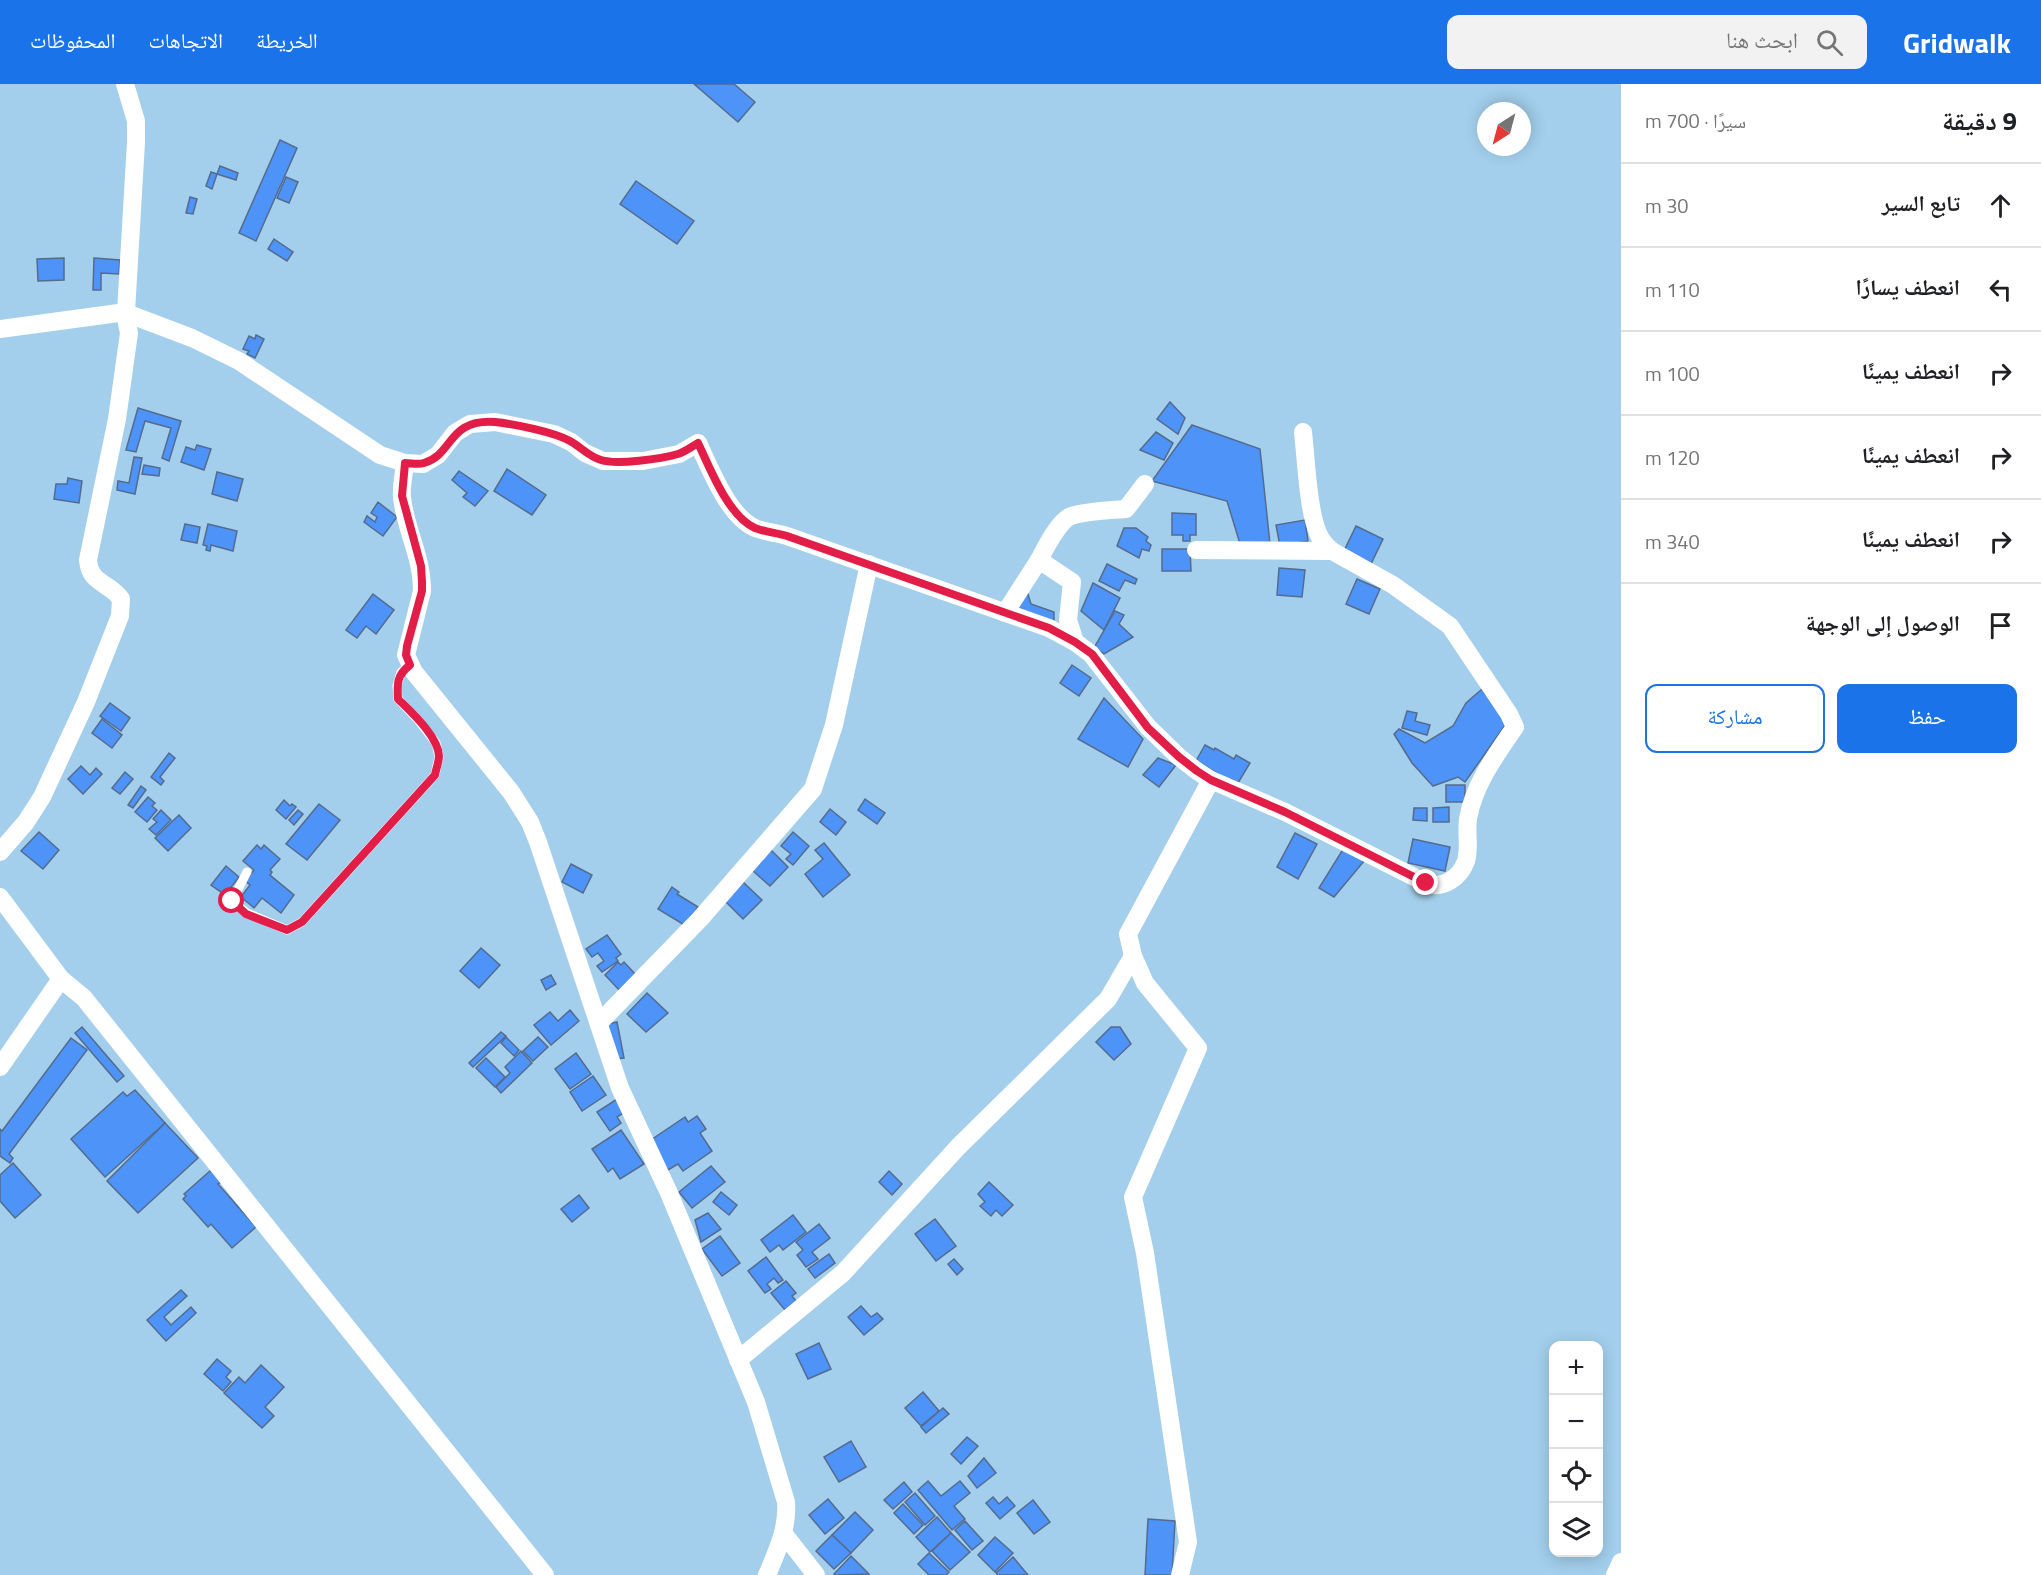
<!DOCTYPE html>
<html lang="ar">
<meta charset="utf-8">
<style>
:root{--surface:#fff;--page:#f2f2f2;--text:#202124;--muted:#757577;--line:#e0e0e0;--accent:#1a73e8}
body{margin:0;font-family:"Titillium Web","Noto Naskh Arabic",sans-serif;background:var(--page);color:var(--text);direction:rtl}
.controls{position:absolute;right:18px;bottom:18px;display:grid;overflow:hidden;border-radius:12px;box-shadow:0 3px 15px #0003}
.controls button{width:54px;height:54px;display:grid;place-items:center;padding:0;border:0;border-bottom:2px solid var(--line);background:var(--surface);color:var(--text);font:30px sans-serif}
.compass{position:absolute;left:1477px;top:18px;width:54px;height:54px;border-radius:50%;background:var(--surface);box-shadow:0 3px 15px #0003;rotate:216deg}
.stop{position:absolute;width:18px;height:18px;margin:-14px;border:4px solid #e11d48;border-radius:50%;background:#fff}
.stop.end{background:#e11d48;border-color:#fff;box-shadow:0 2px 6px #0008}
.list{margin:0;padding:0;list-style:none}
h2{display:flex;justify-content:space-between;align-items:center;height:78px;margin:0;padding:0 24px;font-size:26px}
h2 small{font-size:20px;font-weight:400;color:var(--muted)}
.list li{display:grid;grid-template-columns:39px 1fr auto;gap:18px;align-items:center;box-sizing:border-box;height:84px;padding:0 24px;border-top:2px solid var(--line)}
.list b{display:block;font-size:22px;white-space:nowrap}
.list em{font-size:20px;font-style:normal;color:var(--muted)}
.actions{display:flex;gap:12px;padding:18px 24px}
.actions a{flex:1;padding:14px 0;border:2px solid var(--accent);border-radius:12px;text-align:center;font-size:21px;color:var(--accent)}
.actions .main{background:var(--accent);color:#fff}
.icon{flex:none;width:33px;height:33px;fill:none;stroke:currentColor;stroke-width:2;stroke-linecap:round;stroke-linejoin:round}
.map{position:relative;flex:none;width:1621px;height:1491px;overflow:hidden;direction:ltr}
header{display:flex;align-items:center;gap:36px;box-sizing:border-box;height:84px;padding:0 30px;background:var(--accent);color:#fff}
header strong{font-size:28px}
nav{display:flex;gap:33px;margin-inline-start:auto;font-size:21px}
.search{width:420px;height:54px;background:var(--page);display:flex;align-items:center;gap:15px;box-sizing:border-box;padding:0 21px;border-radius:12px;color:var(--muted);font-size:22px}
main{display:flex}
aside{flex:1;background:var(--surface)}
.map>svg:first-child{display:block}
</style>
<header>
<strong>Gridwalk</strong>
<div class="search"><svg class="icon" aria-label="search" viewBox="0 0 24 24"><circle cx="10" cy="10" r="6"/><path d="M15 15l6 6"/></svg>ابحث هنا</div>
<nav><a>الخريطة</a><a>الاتجاهات</a><a>المحفوظات</a></nav>
</header>
<main>
<aside>
<h2>9 دقيقة<small>سيرًا · 700 m</small></h2>
<ul class="list">
<li><svg class="icon" aria-label="ahead" viewBox="0 0 24 24"><path d="M12 20V5M6 11l6-6 6 6"/></svg><div><b>تابع السير</b></div><em>30 m</em></li>
<li><svg class="icon" aria-label="left" viewBox="0 0 24 24"><path d="M17 20v-9H6M10 6l-5 5 5 5"/></svg><div><b>انعطف يسارًا</b></div><em>110 m</em></li>
<li><svg class="icon" aria-label="right" viewBox="0 0 24 24"><path d="M7 20v-9h11M14 6l5 5-5 5"/></svg><div><b>انعطف يمينًا</b></div><em>100 m</em></li>
<li><svg class="icon" aria-label="right" viewBox="0 0 24 24"><path d="M7 20v-9h11M14 6l5 5-5 5"/></svg><div><b>انعطف يمينًا</b></div><em>120 m</em></li>
<li><svg class="icon" aria-label="right" viewBox="0 0 24 24"><path d="M7 20v-9h11M14 6l5 5-5 5"/></svg><div><b>انعطف يمينًا</b></div><em>340 m</em></li>
<li><svg class="icon" aria-label="arrive" viewBox="0 0 24 24"><path d="M6 21V4h12l-3 4 3 4H6"/></svg><div><b>الوصول إلى الوجهة</b></div></li>
</ul>
<div class="actions"><a class="main">حفظ</a><a>مشاركة</a></div>
</aside>
<div class="map">
<svg width="1621" height="1491" viewBox="0 0 1621 1491">
<rect width="100%" height="100%" fill="#a3cfec"/>
<g fill="#4e93f7" stroke="#546b8e" stroke-width="1.5">
<path d="M694,0H734L755,18L738,38Z"/>
<path d="M280,56L297,64L256,157L239,149Z"/>
<path d="M220,82L238,89L236,96L217,90Z"/>
<path d="M211,88L217,90L212,105L206,102Z"/>
<path d="M286,93L298,98L289,119L277,114Z"/>
<path d="M636,97L694,137L677,160L620,120Z"/>
<path d="M190,113L197,115L193,130L186,129Z"/>
<path d="M274,155L293,168L287,177L268,165Z"/>
<path d="M64,174V196L38,197L37,175Z"/>
<path d="M94,174L120,176L119,190L101,189V206H93Z"/>
<path d="M256,251L264,255L255,274L247,270L249,267L243,265L249,252L255,255Z"/>
<path d="M1170,318L1185,334L1178,350L1157,335Z"/>
<path d="M138,324L181,337L169,377L162,374L171,344L145,337L136,368L126,366Z"/>
<path d="M1192,341L1260,365L1270,460L1241,463L1227,417L1152,397Z"/>
<path d="M1156,348L1173,359L1164,376L1140,366Z"/>
<path d="M197,361L211,365L204,386L181,378L186,363L195,366Z"/>
<path d="M134,373L142,374L135,410L117,406L118,397L129,399Z"/>
<path d="M144,381L160,384L159,392L142,390Z"/>
<path d="M507,385L546,411L532,431L494,407Z"/>
<path d="M459,387L488,407L475,422L463,413L467,409L452,396Z"/>
<path d="M217,388L243,395L237,417L212,410Z"/>
<path d="M68,394L82,397L79,419L54,415L56,400H67Z"/>
<path d="M378,418L397,433L383,452L364,438L367,432L375,438L377,433L371,429Z"/>
<path d="M1172,429L1196,430V451H1190V457H1183V451H1172Z"/>
<path d="M1305,436L1308,457L1280,462L1276,441Z"/>
<path d="M185,440L200,443L197,459L181,456Z"/>
<path d="M208,440L237,447L233,467L211,461L210,467L206,466L207,462L203,461Z"/>
<path d="M1356,442L1383,455L1370,482L1343,469Z"/>
<path d="M1124,444H1136L1148,453L1146,457L1151,461L1149,467L1142,465L1139,474L1117,462Z"/>
<path d="M1162,465H1190L1191,487H1162Z"/>
<path d="M1107,480L1137,495L1135,500L1125,496L1119,507L1099,497Z"/>
<path d="M1279,484L1305,486L1302,513L1277,511Z"/>
<path d="M1357,495L1380,505L1369,530L1346,520Z"/>
<path d="M1093,499L1120,514L1104,546L1081,527Z"/>
<path d="M1027,507L1031,520L1054,528V541L1012,529Z"/>
<path d="M373,510L394,526L376,550L366,542L357,554L346,546Z"/>
<path d="M1115,527L1124,531L1119,540L1133,553L1104,570L1094,564Z"/>
<path d="M1072,581L1091,594L1079,612L1060,599Z"/>
<path d="M1482,605L1506,640L1465,698L1458,693L1433,702L1412,679L1394,650L1399,645L1425,659L1453,642L1466,619Z"/>
<path d="M1104,614L1143,655L1128,683L1078,655Z"/>
<path d="M110,619L130,634L121,647L100,632Z"/>
<path d="M1407,627L1417,629L1415,637L1430,641L1427,651L1402,644Z"/>
<path d="M102,635L122,651L112,664L92,649Z"/>
<path d="M1205,661L1214,666L1215,664L1234,675L1236,671L1250,679L1238,699L1231,695L1230,697L1196,677Z"/>
<path d="M169,669L175,674L160,693L164,697L161,701L151,693Z"/>
<path d="M1158,674L1176,681L1159,703L1143,691Z"/>
<path d="M81,682L90,691L96,684L102,690L83,710L68,695Z"/>
<path d="M125,688L133,695L120,710L112,704Z"/>
<rect x="1446" y="701" width="19" height="17"/>
<path d="M141,702L146,706L133,724L128,721Z"/>
<path d="M148,713L155,719L152,722L157,726L147,738L135,728Z"/>
<path d="M865,715L885,729L877,740L858,726Z"/>
<path d="M284,716L290,722L292,720L296,723L286,735L276,726Z"/>
<path d="M319,720L340,736L307,776L286,760Z"/>
<path d="M1449,723V738H1433V724Z"/>
<path d="M1414,724H1427V737L1413,736Z"/>
<path d="M830,725L846,738L836,751L820,738Z"/>
<path d="M161,726L171,736L156,751L149,745L157,738L153,735Z"/>
<path d="M298,726L303,730L294,741L289,736Z"/>
<path d="M179,731L191,744L168,767L155,754Z"/>
<path d="M39,748L59,766L43,785L21,767Z"/>
<path d="M793,748L809,762L793,781L786,775L791,770L781,762Z"/>
<path d="M1295,749L1317,760L1298,795L1277,783Z"/>
<path d="M1413,755L1450,763L1445,787L1408,779Z"/>
<path d="M824,759L850,791L823,813L805,790L823,775L815,766Z"/>
<path d="M257,761L261,765L264,761L280,775L270,786L272,788L270,791L294,811L281,829L262,814L254,824L241,813L250,801L245,797L254,786L243,777Z"/>
<path d="M1345,762L1365,776L1334,813L1319,804Z"/>
<path d="M771,766L788,783L770,802L752,786Z"/>
<path d="M571,780L592,791L583,809L562,798Z"/>
<path d="M226,782L239,793L225,811L211,801Z"/>
<path d="M743,798L762,816L743,835L724,816Z"/>
<path d="M672,803L679,808L677,810L698,823L686,842L658,825Z"/>
<path d="M607,851L621,870L616,874L618,877L602,888L597,882L604,877L598,869L592,873L586,865Z"/>
<path d="M481,864L500,881L479,904L460,887Z"/>
<path d="M618,878L621,881L624,878L637,892L621,908L605,891Z"/>
<path d="M551,891L556,900L546,906L541,896Z"/>
<path d="M647,909L668,929L646,948L627,930Z"/>
<path d="M570,926L579,937L551,961L534,941L550,928L558,937Z"/>
<path d="M617,938L624,974L615,975L608,940Z"/>
<path d="M82,943L124,992L117,998L75,949Z"/>
<path d="M1111,943H1120L1131,960L1114,976L1096,958Z"/>
<path d="M501,948L506,952L473,983L469,979Z"/>
<path d="M506,953L519,966L514,972L501,959Z"/>
<path d="M538,953L548,963L533,977L523,967Z"/>
<path d="M71,954L87,966L9,1070L13,1074L10,1079L0,1072V1045L2,1047Z"/>
<path d="M521,967L532,979L501,1009L496,1003L510,989L505,983Z"/>
<path d="M576,969L591,990L570,1005L555,985Z"/>
<path d="M486,974L505,993L495,1003L476,984Z"/>
<path d="M593,992L606,1011L582,1027L570,1008Z"/>
<path d="M135,1006L165,1039L105,1093L71,1055L123,1008L127,1012Z"/>
<path d="M617,1015L625,1028L617,1033L621,1039L610,1047L597,1028Z"/>
<path d="M697,1032L706,1045L700,1049L712,1067L683,1087L678,1080L668,1086L648,1058L685,1033L688,1038Z"/>
<path d="M165,1039L198,1074L138,1129L107,1097Z"/>
<path d="M621,1046L644,1080L620,1095L613,1084L608,1088L592,1065Z"/>
<path d="M13,1079L41,1111L15,1134L0,1117V1091Z"/>
<path d="M711,1082L725,1098L692,1124L679,1108Z"/>
<path d="M211,1086L221,1098L218,1100L256,1143L232,1164L211,1140L208,1143L183,1115L186,1112L184,1110Z"/>
<path d="M889,1087L902,1100L892,1111L879,1098Z"/>
<path d="M989,1098L1013,1121L1002,1132L996,1126L991,1132L980,1122L985,1118L978,1110Z"/>
<path d="M721,1108L737,1121L729,1131L713,1118Z"/>
<path d="M579,1111L589,1124L572,1138L561,1125Z"/>
<path d="M708,1129L721,1145L701,1158L695,1136Z"/>
<path d="M793,1131L806,1148L783,1166L779,1161L770,1168L761,1156Z"/>
<path d="M935,1135L956,1162L936,1177L915,1150Z"/>
<path d="M819,1140L830,1154L812,1168L818,1175L806,1183L797,1171L803,1166L796,1158Z"/>
<path d="M720,1152L740,1179L722,1192L702,1165Z"/>
<path d="M829,1170L835,1179L815,1194L808,1185Z"/>
<path d="M766,1173L783,1196L778,1199L774,1194L767,1200L771,1205L765,1209L748,1187Z"/>
<path d="M954,1175L963,1185L957,1191L948,1180Z"/>
<path d="M786,1197L796,1209L792,1212L796,1217L785,1226L771,1209Z"/>
<path d="M181,1206L187,1212L164,1233L171,1241L191,1223L196,1229L166,1257L147,1236Z"/>
<path d="M861,1222L871,1233L877,1229L883,1235L864,1251L848,1233Z"/>
<path d="M819,1259L831,1285L808,1295L796,1270Z"/>
<path d="M217,1275L231,1287L226,1293L231,1298L223,1307L204,1290Z"/>
<path d="M261,1281L284,1303L265,1323L274,1332L262,1344L224,1309L239,1293L245,1299Z"/>
<path d="M923,1308L939,1327L921,1342L905,1324Z"/>
<path d="M943,1324L949,1330L926,1349L921,1343Z"/>
<path d="M967,1353L978,1362L961,1380L951,1370Z"/>
<path d="M851,1357L866,1383L839,1398L824,1373Z"/>
<path d="M984,1374L996,1389L977,1404L968,1392Z"/>
<path d="M928,1397L941,1412L960,1397L970,1409L954,1422L965,1435L952,1446L918,1406Z"/>
<path d="M904,1398L912,1408L893,1425L884,1416Z"/>
<path d="M915,1409L935,1432L925,1441L905,1418Z"/>
<path d="M993,1413L999,1420L1007,1413L1015,1422L1000,1435L986,1419Z"/>
<path d="M828,1415L844,1434L825,1450L809,1431Z"/>
<path d="M1033,1416L1050,1438L1034,1450L1017,1429Z"/>
<path d="M903,1420L923,1441L914,1450L894,1429Z"/>
<path d="M855,1428L873,1446L851,1469L832,1451Z"/>
<path d="M937,1433L951,1449L930,1468L916,1453Z"/>
<path d="M1148,1435L1175,1437L1172,1491H1145Z"/>
<path d="M965,1437L983,1457L972,1466L955,1446Z"/>
<path d="M951,1449L970,1468L950,1486L932,1467Z"/>
<path d="M832,1451L851,1469L834,1485L816,1467Z"/>
<path d="M995,1453L1013,1469L995,1488L978,1471Z"/>
<path d="M929,1469L949,1488L946,1491H929L918,1480Z"/>
<path d="M851,1472L869,1490L835,1491L834,1490Z"/>
<path d="M1013,1473L1028,1491H998L996,1489Z"/>
</g>
<g fill="none" stroke-linecap="round" stroke-linejoin="round">
<path stroke="#fff" stroke-width="9" d="M247,788L232,817L247,829L287,846L302,838L435,691L439,673L436,659L419,637L398,615L397,602L401,588L410,581"/>
<g stroke="#fff" stroke-width="18">
<path d="M126,229L192,254L239,277L380,371L405,379L423,380L438,371L455,349L470,340L495,338L554,350L571,358L585,369L603,377H643L679,370L698,359C710,384 728,432 755,444C765,448 777,449 787,452L1049,544L1075,558L1091,570L1148,643L1179,673L1197,687L1211,696L1285,728L1426,799C1442,806 1460,794 1466,777C1470,764 1466,748 1468,735C1474,700 1496,671 1515,643L1509,630L1450,542L1393,501L1332,467C1326,462 1321,457 1318,449C1308,426 1306,374 1303,348"/>
<path d="M0,245L126,228L136,58V37L125,0"/>
<path d="M405,379C404,390 401,402 402,413C405,445 422,471 422,507L406,571L414,588L511,708L530,738L538,758L620,1004L669,1109L756,1318L786,1418C788,1445 777,1467 767,1491"/>
<path d="M1196,466L1332,467"/>
<path d="M1039,476C1045,465 1057,440 1069,433C1081,427 1112,426 1126,425L1145,400"/>
<path d="M1005,529L1039,476L1072,498L1068,536L1075,558"/>
<path d="M0,768L26,738L42,713L86,618L120,532L121,515C110,498 90,501 88,476L117,335L129,249L125,229"/>
<path d="M0,813L61,895L84,914L545,1491"/>
<path d="M599,939L700,835L813,705L834,641L869,480"/>
<path d="M0,983L61,895"/>
<path d="M738,1276L843,1189L958,1063L1108,915L1133,872"/>
<path d="M784,1450L816,1491"/>
<path d="M1180,1491L1188,1458L1145,1169L1133,1113L1198,964L1145,899L1133,872L1128,850L1211,696"/>
<path d="M1615,1491L1621,1478"/>
</g>
</g>
<g fill="none" stroke-linecap="round" stroke-linejoin="round">
<path stroke="#e11d48" stroke-width="8" d="M232,817L246,830L287,846L302,838L435,691C436,685 439,678 439,672C438,652 411,628 398,615C397,599 397,591 410,581L406,571L407,562L422,507V498L421,482L402,412L405,379C411,379 418,381 424,379C454,370 447,335 495,338C514,340 554,348 570,357C581,363 588,372 601,376C617,381 661,375 678,370C685,368 691,363 698,359C710,384 728,432 755,444C765,448 777,449 787,452L1049,544L1075,558L1092,570L1148,644L1179,673L1197,687L1211,696L1285,728L1426,799"/>
</g>
</svg>
<div class="controls">
<button>+</button>
<button>−</button>
<button><svg class="icon" aria-label="locate" viewBox="0 0 24 24"><circle cx="12" cy="12" r="6"/><path d="M12 2v4M12 18v4M2 12h4M18 12h4"/></svg></button>
<button><svg class="icon" aria-label="layers" viewBox="0 0 24 24"><path d="M12 4l9 5-9 5-9-5zM3 14l9 5 9-5"/></svg></button>
</div>
<svg class="compass" viewBox="-18 -18 36 36"><path d="M0-13l5 13h-10z" fill="#e53935"/><path d="M0 13l5-13h-10z" fill="#757577"/></svg>
<div class="stop" style="left:232px;top:817px"></div>
<div class="stop end" style="left:1426px;top:799px"></div>
</div>
</main>
